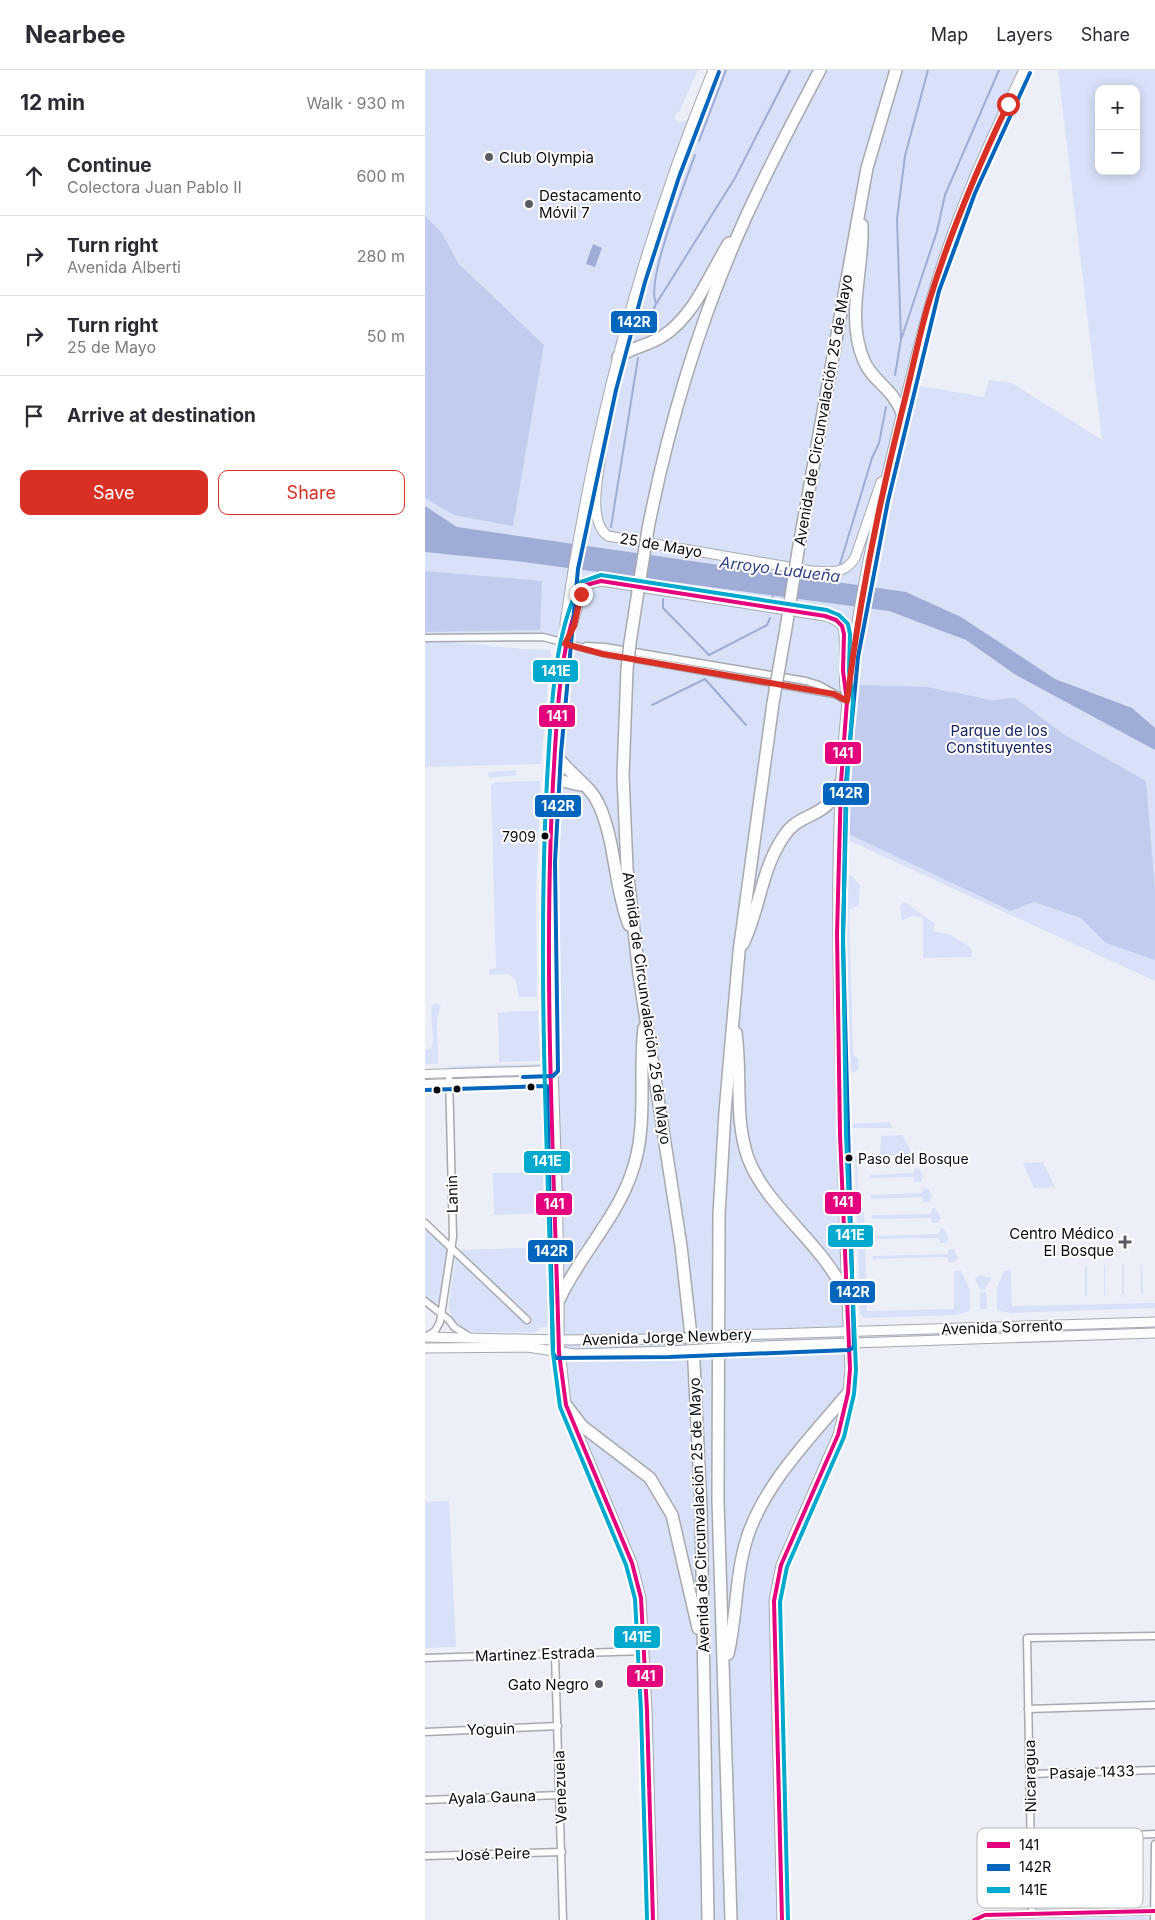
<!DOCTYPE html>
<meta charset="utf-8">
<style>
:root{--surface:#fff;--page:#f7f7f7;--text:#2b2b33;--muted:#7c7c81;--line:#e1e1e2;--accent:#d93025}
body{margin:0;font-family:Inter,sans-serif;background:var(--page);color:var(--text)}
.controls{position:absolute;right:15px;top:15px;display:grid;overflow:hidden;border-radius:10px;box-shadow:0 2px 12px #0003}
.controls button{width:45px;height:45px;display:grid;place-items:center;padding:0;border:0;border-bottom:1px solid var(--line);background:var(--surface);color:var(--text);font:25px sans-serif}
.stop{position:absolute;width:15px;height:15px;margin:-11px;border:4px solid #d93025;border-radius:50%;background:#fff}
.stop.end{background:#d93025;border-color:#fff;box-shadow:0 1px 5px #0008}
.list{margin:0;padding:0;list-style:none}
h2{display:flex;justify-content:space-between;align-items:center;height:65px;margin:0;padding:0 20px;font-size:21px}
h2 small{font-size:16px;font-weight:400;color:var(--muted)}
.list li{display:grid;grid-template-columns:32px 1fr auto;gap:15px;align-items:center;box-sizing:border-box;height:80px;padding:0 20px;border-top:1px solid var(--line)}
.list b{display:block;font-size:19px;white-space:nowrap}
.list p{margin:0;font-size:16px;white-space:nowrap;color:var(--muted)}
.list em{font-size:16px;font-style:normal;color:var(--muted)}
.actions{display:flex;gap:10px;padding:15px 20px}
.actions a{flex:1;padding:11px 0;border:1px solid var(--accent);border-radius:10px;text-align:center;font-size:18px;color:var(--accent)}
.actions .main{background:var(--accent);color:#fff}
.icon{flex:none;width:28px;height:28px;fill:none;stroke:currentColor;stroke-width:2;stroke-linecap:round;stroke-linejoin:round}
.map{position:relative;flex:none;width:730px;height:1850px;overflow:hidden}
header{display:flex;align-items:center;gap:30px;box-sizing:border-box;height:70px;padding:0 25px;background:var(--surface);border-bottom:1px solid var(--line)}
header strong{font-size:24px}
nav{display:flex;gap:28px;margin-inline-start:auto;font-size:18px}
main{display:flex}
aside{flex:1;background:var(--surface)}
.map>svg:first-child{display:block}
</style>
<header>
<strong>Nearbee</strong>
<nav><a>Map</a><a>Layers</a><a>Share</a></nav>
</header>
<main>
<aside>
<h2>12 min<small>Walk · 930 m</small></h2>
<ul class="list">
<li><svg class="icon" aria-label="ahead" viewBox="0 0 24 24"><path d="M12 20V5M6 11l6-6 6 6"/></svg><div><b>Continue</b><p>Colectora Juan Pablo II</p></div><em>600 m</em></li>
<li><svg class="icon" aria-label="right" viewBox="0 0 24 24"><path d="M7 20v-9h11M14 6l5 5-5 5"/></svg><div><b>Turn right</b><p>Avenida Alberti</p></div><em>280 m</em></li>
<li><svg class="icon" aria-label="right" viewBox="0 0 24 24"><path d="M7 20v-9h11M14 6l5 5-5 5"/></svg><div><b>Turn right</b><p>25 de Mayo</p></div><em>50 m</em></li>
<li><svg class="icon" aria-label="arrive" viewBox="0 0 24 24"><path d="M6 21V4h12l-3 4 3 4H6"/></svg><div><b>Arrive at destination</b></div></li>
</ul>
<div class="actions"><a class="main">Save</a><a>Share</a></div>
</aside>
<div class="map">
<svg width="730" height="1850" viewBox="0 0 730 1850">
<rect width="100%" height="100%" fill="#eceff7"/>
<g fill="#d8e1f8" fill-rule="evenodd">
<path d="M0,0H273L254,42L250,45V50L255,52L268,49L288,0H599L527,164L484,314L559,327L564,310L587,313L677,370L633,0H730V911L414,766L425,1299L413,1365L356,1495L349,1531L357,1850H228L216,1528L137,1310L124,792L140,574L118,567L0,568ZM674,19H711V101H674Z"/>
<path d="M0,571C42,571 84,580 126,580L116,694L0,697Z"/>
<path d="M91,700V705L65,708L62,702Z"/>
<path d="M115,711L111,827L112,927H94L91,910L84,904L64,905V899L71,898L66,716L70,712Z"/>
<path d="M118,711L122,719L119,795L120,926L116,928L115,796Z"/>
<path d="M427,806L435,815L434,835L424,840L428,985L433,989L434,998L429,1003L423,1000L422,997L416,812L420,807Z"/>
<path d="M477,833H481L510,854L508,861L526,865L546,878L547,887L498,888V848L488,846L477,850L475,838Z"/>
<path d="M9,934L16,935L12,949L13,994H0V981L6,978L8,972L6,937Z"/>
<path d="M93,941H113L115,991L74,992L73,943Z"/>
<path d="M117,958C123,968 127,989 116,997L27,1000L22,996L117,994Z"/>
<path d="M114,1004V1007L34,1010L33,1007Z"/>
<path d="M465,1052L467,1057L465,1058H420L423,1054Z"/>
<path d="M477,1065L488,1084L487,1090L481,1091L479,1085L455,1086L456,1066Z"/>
<path d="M437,1086V1092L432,1093L433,1142H439L442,1241L529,1239V1201H536L545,1220V1241L531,1245L439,1248L435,1243L430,1087Z"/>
<path d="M618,1092L630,1117L609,1118L598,1093Z"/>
<path d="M489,1098L494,1099L498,1106L496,1112H489V1107L445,1108V1105L489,1103Z"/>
<path d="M118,1102L119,1143L69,1145L68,1103Z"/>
<path d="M498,1118L503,1119L507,1126L504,1132H498L497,1127L446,1129V1125L497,1123Z"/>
<path d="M510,1138L516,1148L513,1153H507L506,1148L447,1149V1145L506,1144L507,1139Z"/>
<path d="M0,1158L19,1177L22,1182L16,1231L10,1234L0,1225Z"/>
<path d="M518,1158L524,1168L521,1173H515L514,1168L447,1169V1166L514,1164L515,1159Z"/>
<path d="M120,1177L123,1257H115L112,1262H50C36,1259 24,1250 24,1235L30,1191L36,1180Z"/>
<path d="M523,1179H529L533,1187L530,1192H523V1187L448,1189V1186L523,1184Z"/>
<path d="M716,1193L717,1195L718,1225L716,1224Z"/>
<path d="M679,1194L680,1196V1226L679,1225Z"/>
<path d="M697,1194L699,1195V1225L697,1224Z"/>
<path d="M660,1195L662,1197V1227L660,1226Z"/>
<path d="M586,1200L587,1236L730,1233V1238L585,1243L572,1240V1218L579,1201Z"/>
<path d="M554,1205L566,1208L560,1219H555L550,1209Z"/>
<path d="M561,1222L562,1239H555V1223Z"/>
<path d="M730,1256V1259L442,1269V1266Z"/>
<path d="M24,1431L31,1577L0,1578V1432Z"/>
<path d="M719,1846L725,1850H585Z"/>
</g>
<g fill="#c1ccef">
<path d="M0,146L17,163L33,193L119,275L88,456L29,445L0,428Z"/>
<path d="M0,501L117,511L115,560L0,562Z"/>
<path d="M435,615L502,617L567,630L590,628L638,664L721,711L730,821V890L681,873L656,848L609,832L586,841L424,764L429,669Z"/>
</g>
<g fill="#9facd5">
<path d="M168,174L177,178L170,197L161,194Z"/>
<path d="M0,436L32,457L481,522L536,547L630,609L707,638L730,658V680L591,605L541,570L464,541L91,491L0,482Z"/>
</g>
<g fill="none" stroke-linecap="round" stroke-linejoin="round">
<g stroke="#9facd5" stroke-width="2">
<path d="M274,71L301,0"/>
<path d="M231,233C220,212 261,111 270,85"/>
<path d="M218,263L231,234L310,108L365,0"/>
<path d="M477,267L512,161L520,125L574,0"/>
<path d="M470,305L476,269L472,149L480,86L503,0"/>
<path d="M186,457L213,288"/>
<path d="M415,494L447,388L454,373L461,337"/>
<path d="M238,529V538L284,585"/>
<path d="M347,531L348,523"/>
<path d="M284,585L342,555L345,548"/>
<path d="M280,609L321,655"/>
<path d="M227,635L280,609"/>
</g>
<g stroke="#a6a9af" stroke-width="9">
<g id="minor">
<path d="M0,568L118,567L178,583L409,624"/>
<path d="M161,576L180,577L381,611L394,615L422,631"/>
<path d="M0,1153L102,1250"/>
<path d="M0,1231L24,1250L29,1257L45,1267"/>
<path d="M1,1267L10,1261L15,1252L28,1167L24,1004"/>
<path d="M130,1584L138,1850"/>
<path d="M0,1588L220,1581"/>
<path d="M603,1639L730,1635"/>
<path d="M0,1662L133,1656"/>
<path d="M605,1704L730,1700"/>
<path d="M0,1730L135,1725"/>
<path d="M606,1769L730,1764"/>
<path d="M0,1786L137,1782"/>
<path d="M607,1844L602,1568L730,1566"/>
<path d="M549,1850L560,1845L730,1841"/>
<path d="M729,1850L730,1774"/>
</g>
</g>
<g stroke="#a6a9af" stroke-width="10">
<g id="tertiary">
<path d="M0,1004L127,1000"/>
<path d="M0,1014L128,1010"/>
</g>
</g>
<g stroke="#a6a9af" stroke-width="11">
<g id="secondary">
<path d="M177,375C175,399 161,451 183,466L387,501C405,502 419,505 430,488L456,412"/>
<path d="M141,570C151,552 151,532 161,515L176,511L400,546C406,548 413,550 417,556C422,564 418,605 420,619"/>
<path d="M309,1265L730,1252"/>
<path d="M0,1267L134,1270L244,1269"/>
<path d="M309,1277L730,1263"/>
<path d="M0,1278L102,1277L150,1284L244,1281"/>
<path d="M228,1850L222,1641L216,1528L207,1493L141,1335L134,1270C136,1093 119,917 127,740C129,686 130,623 141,570L140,553C167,363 215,178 288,0"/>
<path d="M357,1850L349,1531L356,1495L413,1365L423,1323L425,1299C420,1192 417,1086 415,979C412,863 410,748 422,632C431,533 454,435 478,338C493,279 506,222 527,165C547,108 573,54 599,0"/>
</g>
</g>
<g stroke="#a6a9af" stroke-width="14">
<g id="motorway">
<path d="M437,155C439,200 420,247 439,291C448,312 467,317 477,343"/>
<path d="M193,287C207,277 223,276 238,266C270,245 284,205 304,173"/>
<path d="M223,459C244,352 275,248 320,149C343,98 369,49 395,0"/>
<path d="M373,481L442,98L471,0"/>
<path d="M205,573L211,534"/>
<path d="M354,598L361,558"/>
<path d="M202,599L198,706L202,798L214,905L256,1176L269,1293L276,1438L283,1850"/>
<path d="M130,683C142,703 165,714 174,735C191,773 189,817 204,855"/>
<path d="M128,709L155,715"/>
<path d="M318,874C335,839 336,799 359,766C371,747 388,748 402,735C409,729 412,720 416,712"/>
<path d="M311,963C317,1004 309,1049 323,1088C342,1139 400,1174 422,1228"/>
<path d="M134,1230C154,1186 190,1150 206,1105C224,1057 213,1006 219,958"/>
<path d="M141,1335L157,1356L225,1408L247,1445L273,1558"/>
<path d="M303,1584C312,1546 310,1506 322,1468C339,1414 387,1366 423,1323"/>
<path d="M306,1850L293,1431L294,1144L300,1042L314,882L348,633"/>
</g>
</g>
<use href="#minor" stroke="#fcfdfe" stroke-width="6"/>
<use href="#tertiary" stroke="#fcfdfe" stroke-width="8"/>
<use href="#secondary" stroke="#fcfdfe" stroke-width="9"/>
<use href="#motorway" stroke="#fcfdfe" stroke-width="11"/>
<g stroke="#a6a9af" stroke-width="11" stroke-linecap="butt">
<g id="secondary-bridge">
<path d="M244,1269L309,1265"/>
<path d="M244,1281L309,1277"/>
</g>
</g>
<g stroke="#a6a9af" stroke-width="14" stroke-linecap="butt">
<g id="motorway-bridge">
<path d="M211,534L223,459"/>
<path d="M361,558L373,481"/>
<path d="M202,599L205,573"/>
<path d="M348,633L354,598"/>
</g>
</g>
<use href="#secondary-bridge" stroke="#fcfdfe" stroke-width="9"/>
<use href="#motorway-bridge" stroke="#fcfdfe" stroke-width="11"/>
<g stroke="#fff" stroke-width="8">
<g id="bus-1">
<path d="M228,1850L222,1641L216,1528L207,1493L141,1335L134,1283C129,1093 118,902 128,713C132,651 133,570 161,515L176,511L400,546L411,550L417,556L419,564L418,601L422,631L416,712L412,864L415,1065L425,1299L423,1323L413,1365L356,1495L349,1531L357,1850"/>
<path d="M549,1850L560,1845L730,1841"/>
</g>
</g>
<g stroke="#fff" stroke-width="8">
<g id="bus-2">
<path d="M98,1007L128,1006L133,1001L130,792L136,683L153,499L191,320L220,212L254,107L294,2"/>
<path d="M0,1020L122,1016L128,1283L131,1288L244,1287L424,1280L429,1277L418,873L421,713L433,587L463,431L514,221L550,123L605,3"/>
</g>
</g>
<g stroke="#fff" stroke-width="8">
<path id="bus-3" d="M222,1850L216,1641L210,1529L201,1495L135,1337L128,1283C123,1092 112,901 122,710C126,648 127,567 156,512L176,505L402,540L414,545L423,554L425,564L424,601L428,631L422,712L418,864L421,1065L431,1300L429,1324L419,1367L362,1497L355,1532L363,1850"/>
</g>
<use href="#bus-1" stroke="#e5007d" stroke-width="4"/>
<use href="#bus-2" stroke="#0065bd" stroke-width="4"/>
<use href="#bus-3" stroke="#00a9ce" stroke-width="4"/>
</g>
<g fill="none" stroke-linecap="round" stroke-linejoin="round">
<path stroke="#d93025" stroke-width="6" d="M156,524L149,556L140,574L178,584L409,624L422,631C434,533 453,437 477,341C486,306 493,270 503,235C524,165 552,99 583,34"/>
</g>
<g fill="#585b62" stroke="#fff" stroke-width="2">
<circle cx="64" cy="87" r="5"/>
<circle cx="104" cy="134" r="5"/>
<path d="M697.5 1164.5h5v5h5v5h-5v5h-5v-5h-5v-5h5z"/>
<circle cx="174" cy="1614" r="5"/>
</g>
<g fill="#090b11" stroke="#fff" stroke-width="2">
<circle cx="120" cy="766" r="4.5"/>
<circle cx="106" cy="1017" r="4.5"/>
<circle cx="32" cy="1019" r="4.5"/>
<circle cx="12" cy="1020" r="4.5"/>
<circle cx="424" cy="1088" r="4.5"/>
</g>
<g text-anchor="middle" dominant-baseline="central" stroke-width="4" stroke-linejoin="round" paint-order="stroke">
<g font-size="14" fill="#090b11" stroke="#fff" text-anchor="end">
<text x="111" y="766">7909</text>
<text x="433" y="1088" text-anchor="start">Paso del Bosque</text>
</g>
<g font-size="15" fill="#090b11" stroke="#fff" text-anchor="start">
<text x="74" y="87">Club Olympia</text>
<text x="114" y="125">Destacamento<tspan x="114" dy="17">Móvil 7</tspan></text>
<text x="689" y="1163" text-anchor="end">Centro Médico<tspan x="689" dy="17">El Bosque</tspan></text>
<text x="164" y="1614" text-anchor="end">Gato Negro</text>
</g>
<g font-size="15" fill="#090b11" stroke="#fff">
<text transform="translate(398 340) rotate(-80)">Avenida de Circunvalación 25 de Mayo</text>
<text transform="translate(236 475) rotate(10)">25 de Mayo</text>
<text transform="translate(222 938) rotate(82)">Avenida de Circunvalación 25 de Mayo</text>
<text transform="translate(27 1124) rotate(-91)">Lanin</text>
<text transform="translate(577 1257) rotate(-2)">Avenida Sorrento</text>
<text transform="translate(242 1267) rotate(-2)">Avenida Jorge Newbery</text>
<text transform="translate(274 1445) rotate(-92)">Avenida de Circunvalación 25 de Mayo</text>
<text transform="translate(110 1584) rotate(-2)">Martinez Estrada</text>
<text transform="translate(66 1659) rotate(-2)">Yoguin</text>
<text transform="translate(667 1702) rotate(-2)">Pasaje 1433</text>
<text transform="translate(605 1706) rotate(-91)">Nicaragua</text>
<text transform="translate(135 1717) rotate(-92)">Venezuela</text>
<text transform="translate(67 1727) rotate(-2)">Ayala Gauna</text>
<text transform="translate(68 1784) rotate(-2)">José Peire</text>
</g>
<g font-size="15" fill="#182464" stroke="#fff">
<text x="574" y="660">Parque de los<tspan x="574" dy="17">Constituyentes</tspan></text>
</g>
<g font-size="16" font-style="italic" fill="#324386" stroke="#fff">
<text transform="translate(355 499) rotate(7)">Arroyo Ludueña</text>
</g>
</g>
<rect x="552" y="1758" width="166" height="80" rx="8" fill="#fff" stroke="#b5b6b8" stroke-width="1"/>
<rect x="562" y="1772" width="23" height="6" fill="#e5007d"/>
<rect x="562" y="1794" width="23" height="7" fill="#0065bd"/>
<rect x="562" y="1817" width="23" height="6" fill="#00a9ce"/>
<g font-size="14" fill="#090b11">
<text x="594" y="1780">141</text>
<text x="594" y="1802">142R</text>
<text x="594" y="1825">141E</text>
</g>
<g stroke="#fff" stroke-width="2">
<rect x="185" y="240" width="48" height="24" rx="5" fill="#0065bd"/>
<rect x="107" y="589" width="47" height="24" rx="5" fill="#00a9ce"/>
<rect x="113" y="634" width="38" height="24" rx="5" fill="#e5007d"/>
<rect x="399" y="671" width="38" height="24" rx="5" fill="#e5007d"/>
<rect x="397" y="712" width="48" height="24" rx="5" fill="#0065bd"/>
<rect x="109" y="724" width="48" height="24" rx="5" fill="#0065bd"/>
<rect x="98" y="1080" width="48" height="24" rx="5" fill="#00a9ce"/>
<rect x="399" y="1121" width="38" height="24" rx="5" fill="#e5007d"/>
<rect x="110" y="1122" width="38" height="24" rx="5" fill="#e5007d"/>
<rect x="402" y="1154" width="47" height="24" rx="5" fill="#00a9ce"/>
<rect x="102" y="1169" width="47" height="24" rx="5" fill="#0065bd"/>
<rect x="404" y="1210" width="47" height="24" rx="5" fill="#0065bd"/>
<rect x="188" y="1555" width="48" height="24" rx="5" fill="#00a9ce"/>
<rect x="201" y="1594" width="38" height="24" rx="5" fill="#e5007d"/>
</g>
<g font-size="14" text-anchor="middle" font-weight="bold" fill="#fff">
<text x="209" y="257">142R</text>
<text x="131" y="606">141E</text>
<text x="132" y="651">141</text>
<text x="418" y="688">141</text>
<text x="421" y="728">142R</text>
<text x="133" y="741">142R</text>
<text x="122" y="1096">141E</text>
<text x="418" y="1137">141</text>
<text x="129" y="1139">141</text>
<text x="425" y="1170">141E</text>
<text x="126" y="1186">142R</text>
<text x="428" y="1227">142R</text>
<text x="212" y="1572">141E</text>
<text x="220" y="1611">141</text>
</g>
</svg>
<div class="controls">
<button>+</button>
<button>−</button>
</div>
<div class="stop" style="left:583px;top:34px"></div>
<div class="stop end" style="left:156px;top:524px"></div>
</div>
</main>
